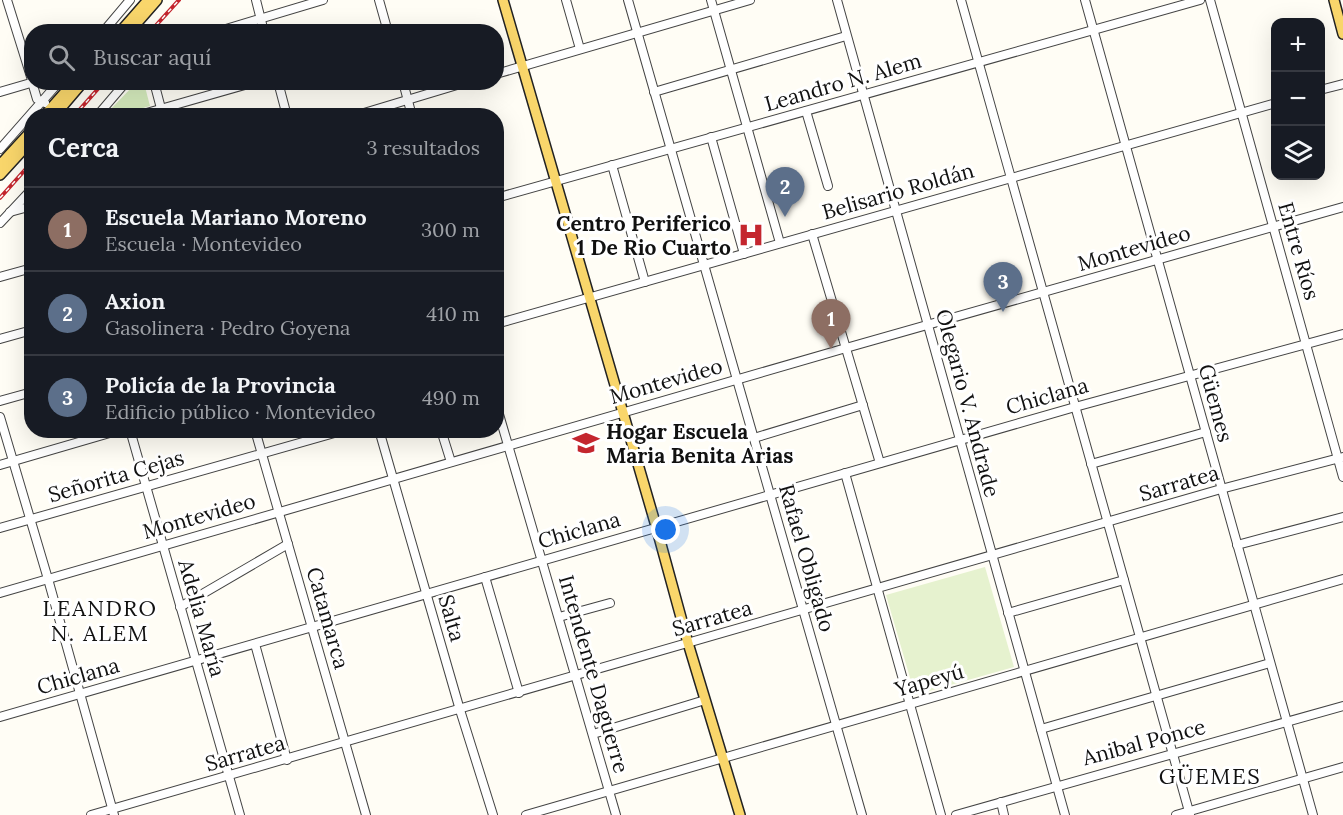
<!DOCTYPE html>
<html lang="es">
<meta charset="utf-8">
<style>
:root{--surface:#171b24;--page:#20242c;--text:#f1f3f6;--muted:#9ea1a6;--line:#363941;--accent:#ea580c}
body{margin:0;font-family:Lora,serif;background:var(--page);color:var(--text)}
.controls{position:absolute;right:18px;top:18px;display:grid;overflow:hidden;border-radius:12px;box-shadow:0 6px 24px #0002}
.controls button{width:54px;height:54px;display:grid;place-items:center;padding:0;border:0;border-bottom:2px solid var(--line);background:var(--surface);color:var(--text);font:30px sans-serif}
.you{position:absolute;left:666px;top:530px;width:21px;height:21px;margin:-15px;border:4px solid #fff;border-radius:50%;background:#1a73e8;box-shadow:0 0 0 9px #1a73e833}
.badge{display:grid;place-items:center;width:39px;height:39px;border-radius:50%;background:var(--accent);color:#fff;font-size:20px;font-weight:700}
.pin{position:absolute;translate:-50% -50px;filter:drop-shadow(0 2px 3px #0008)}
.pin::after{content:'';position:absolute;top:32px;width:21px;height:18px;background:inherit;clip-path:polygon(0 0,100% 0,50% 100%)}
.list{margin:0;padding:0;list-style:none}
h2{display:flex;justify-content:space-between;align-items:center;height:78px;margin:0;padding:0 24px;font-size:26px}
h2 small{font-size:20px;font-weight:400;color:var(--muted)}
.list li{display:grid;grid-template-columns:39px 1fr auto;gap:18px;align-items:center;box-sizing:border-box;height:84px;padding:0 24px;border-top:2px solid var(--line)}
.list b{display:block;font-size:22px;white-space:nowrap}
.list p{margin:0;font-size:20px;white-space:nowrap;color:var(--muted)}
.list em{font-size:20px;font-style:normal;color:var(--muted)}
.icon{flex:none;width:33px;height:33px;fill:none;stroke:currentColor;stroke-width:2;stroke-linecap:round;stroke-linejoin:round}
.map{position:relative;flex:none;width:1343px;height:815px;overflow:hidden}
.search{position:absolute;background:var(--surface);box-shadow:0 6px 24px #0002;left:24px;top:24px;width:480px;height:66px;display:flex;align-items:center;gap:15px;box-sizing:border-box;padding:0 21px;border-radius:24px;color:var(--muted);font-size:22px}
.panel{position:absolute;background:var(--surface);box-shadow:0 6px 24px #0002;left:24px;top:108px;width:480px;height:330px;border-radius:24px}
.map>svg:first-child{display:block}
</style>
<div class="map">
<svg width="1343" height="815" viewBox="0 0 1343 815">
<rect width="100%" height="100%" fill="#fffdf5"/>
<path fill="#d5ebbd" d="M136,83H144L150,106L119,115H105Z"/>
<path fill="#e6f2cf" d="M985,567L1014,667L915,695L886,595Z"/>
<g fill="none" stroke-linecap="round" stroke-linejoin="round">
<g stroke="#444" stroke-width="10">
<g id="minor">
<path d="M7,0L32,80"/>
<path d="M256,0L264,32"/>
<path d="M379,0L388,32"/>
<path d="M566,0L580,49"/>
<path d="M628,0L862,815"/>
<path d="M711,0L780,243"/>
<path d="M837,0L1065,815"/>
<path d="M961,0L1190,815"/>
<path d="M1085,0L1313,815"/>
<path d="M1210,0L1343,477"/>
<path d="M103,32L130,0"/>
<path d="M216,32L323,0"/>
<path d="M496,74L750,0"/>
<path d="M32,82L37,99L45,103"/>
<path d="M154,82L163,116"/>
<path d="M278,82L287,116"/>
<path d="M403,82L412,116"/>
<path d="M1320,90L1343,84"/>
<path d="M0,92L34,82"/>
<path d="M654,92L846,36"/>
<path d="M806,111L828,186"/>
<path d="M97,116L126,82"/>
<path d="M136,116L255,82"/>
<path d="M354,116L467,82"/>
<path d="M711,137L744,254"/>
<path d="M0,149L59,82"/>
<path d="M612,165L645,282"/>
<path d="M496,198L1200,0"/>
<path d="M10,212L32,206"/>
<path d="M0,223L32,189"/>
<path d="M812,234L880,463"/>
<path d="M0,277L32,268"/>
<path d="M496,324L1276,103"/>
<path d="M0,339L32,330"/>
<path d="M0,401L32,392"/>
<path d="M496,404L616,815"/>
<path d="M0,417L48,579L114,815"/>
<path d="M130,430L240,815"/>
<path d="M255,430L366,815"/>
<path d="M379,430L460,710L493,815"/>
<path d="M441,430L451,462"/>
<path d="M754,438L863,405"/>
<path d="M1091,464L1206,432"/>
<path d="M0,465L120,430"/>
<path d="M845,473L941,815"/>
<path d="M0,528L345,430"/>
<path d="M1237,545L1343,517"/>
<path d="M485,577L519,693"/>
<path d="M0,593L846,348L1343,207"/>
<path d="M180,607L288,544"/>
<path d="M1008,613L1124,580"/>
<path d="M559,617L610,603"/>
<path d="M255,644L287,760"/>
<path d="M0,717L1075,407L1343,334"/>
<path d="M1041,729L1270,663"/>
<path d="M593,734L705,700"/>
<path d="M1001,802L1004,815"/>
<path d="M91,815L1221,489L1343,457"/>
<path d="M526,815L1343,579"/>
<path d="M956,815L1343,706"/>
<path d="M1176,815L1343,767"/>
</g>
</g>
<g stroke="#222" stroke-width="12">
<g id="major">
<path d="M503,0L656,526L688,643L740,815"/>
<path d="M1334,0L1343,34"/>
<path d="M120,32L148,0"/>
<path d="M129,32L157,0"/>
<path d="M44,116L74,82"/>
<path d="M54,116L83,82"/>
<path d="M0,165L32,130"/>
<path d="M0,175L32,140"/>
</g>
</g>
<use href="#minor" stroke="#fff" stroke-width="8"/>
<use href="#major" stroke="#f9d66b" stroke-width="9"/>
<g stroke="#c4262e" stroke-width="4">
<g id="rail">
<path d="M150,32L179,0"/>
<path d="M74,116L104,82"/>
<path d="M0,198L32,162"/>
</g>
</g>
<use href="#rail" stroke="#fff" stroke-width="1.5" stroke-dasharray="4.5" stroke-linecap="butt"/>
</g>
<defs>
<g id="hospital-bare" transform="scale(2.07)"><path d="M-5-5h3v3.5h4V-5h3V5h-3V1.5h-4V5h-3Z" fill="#c4262e" stroke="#fff" stroke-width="2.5" paint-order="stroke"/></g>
<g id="school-bare" transform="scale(2.07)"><path d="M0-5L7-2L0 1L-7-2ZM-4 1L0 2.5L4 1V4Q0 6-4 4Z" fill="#c4262e" stroke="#fff" stroke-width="2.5" paint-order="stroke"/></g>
</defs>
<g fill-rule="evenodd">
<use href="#hospital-bare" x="751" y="235"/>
<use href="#school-bare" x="586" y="443"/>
</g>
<g text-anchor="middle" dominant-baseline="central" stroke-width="6" stroke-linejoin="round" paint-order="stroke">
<g font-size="21" fill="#111" stroke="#fff">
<text transform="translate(843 82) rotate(-16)">Leandro N. Alem</text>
<text transform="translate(898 191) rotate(-16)">Belisario Roldán</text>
<text transform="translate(1134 248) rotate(-16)">Montevideo</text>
<text transform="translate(1299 251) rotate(74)">Entre Ríos</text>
<text transform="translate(666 381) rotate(-16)">Montevideo</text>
<text transform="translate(1047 396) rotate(-16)">Chiclana</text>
<text transform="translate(968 403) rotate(75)">Olegario V. Andrade</text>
<text transform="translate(1216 403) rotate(75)">Güemes</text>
<text transform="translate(116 476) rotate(-16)">Señorita Cejas</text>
<text transform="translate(1179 483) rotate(-16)">Sarratea</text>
<text transform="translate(199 516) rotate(-16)">Montevideo</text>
<text transform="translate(579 530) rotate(-16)">Chiclana</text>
<text transform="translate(807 558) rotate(74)">Rafael Obligado</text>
<text transform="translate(202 618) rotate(74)">Adelia María</text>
<text transform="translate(328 618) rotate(74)">Catamarca</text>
<text transform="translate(452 618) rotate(74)">Salta</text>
<text transform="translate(712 618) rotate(-16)">Sarratea</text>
<text transform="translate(594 674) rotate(74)">Intendente Daguerre</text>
<text transform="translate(78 676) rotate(-16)">Chiclana</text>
<text transform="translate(929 680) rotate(-16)">Yapeyú</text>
<text transform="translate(1144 742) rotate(-15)">Anibal Ponce</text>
<text transform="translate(245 753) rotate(-16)">Sarratea</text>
</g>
<g font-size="21" font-weight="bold" fill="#111" stroke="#fff" text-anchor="end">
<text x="731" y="223">Centro Periferico<tspan x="731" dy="24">1 De Rio Cuarto</tspan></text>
<text x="606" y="431" text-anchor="start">Hogar Escuela<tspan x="606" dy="24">Maria Benita Arias</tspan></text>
</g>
<g font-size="22" letter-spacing="1.5" fill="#111" stroke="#fff">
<text x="100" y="608">LEANDRO<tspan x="100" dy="25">N. ALEM</tspan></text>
<text x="1210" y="776">GÜEMES</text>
</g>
</g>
</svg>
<div class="controls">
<button>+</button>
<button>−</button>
<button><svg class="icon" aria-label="layers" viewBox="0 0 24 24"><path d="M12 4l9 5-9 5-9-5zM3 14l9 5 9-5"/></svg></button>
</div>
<div class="you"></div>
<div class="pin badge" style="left:831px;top:349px;background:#8d6e63">1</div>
<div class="pin badge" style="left:785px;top:217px;background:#5c6f8a">2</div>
<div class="pin badge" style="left:1003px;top:312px;background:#5c6f8a">3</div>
<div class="search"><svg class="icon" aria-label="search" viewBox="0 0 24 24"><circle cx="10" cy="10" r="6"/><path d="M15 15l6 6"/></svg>Buscar aquí</div>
<section class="panel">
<h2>Cerca<small>3 resultados</small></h2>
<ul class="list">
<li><span class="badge" style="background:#8d6e63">1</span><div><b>Escuela Mariano Moreno</b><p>Escuela · Montevideo</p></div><em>300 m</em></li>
<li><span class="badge" style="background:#5c6f8a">2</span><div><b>Axion</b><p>Gasolinera · Pedro Goyena</p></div><em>410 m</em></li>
<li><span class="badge" style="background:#5c6f8a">3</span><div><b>Policía de la Provincia</b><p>Edificio público · Montevideo</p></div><em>490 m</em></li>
</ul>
</section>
</div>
